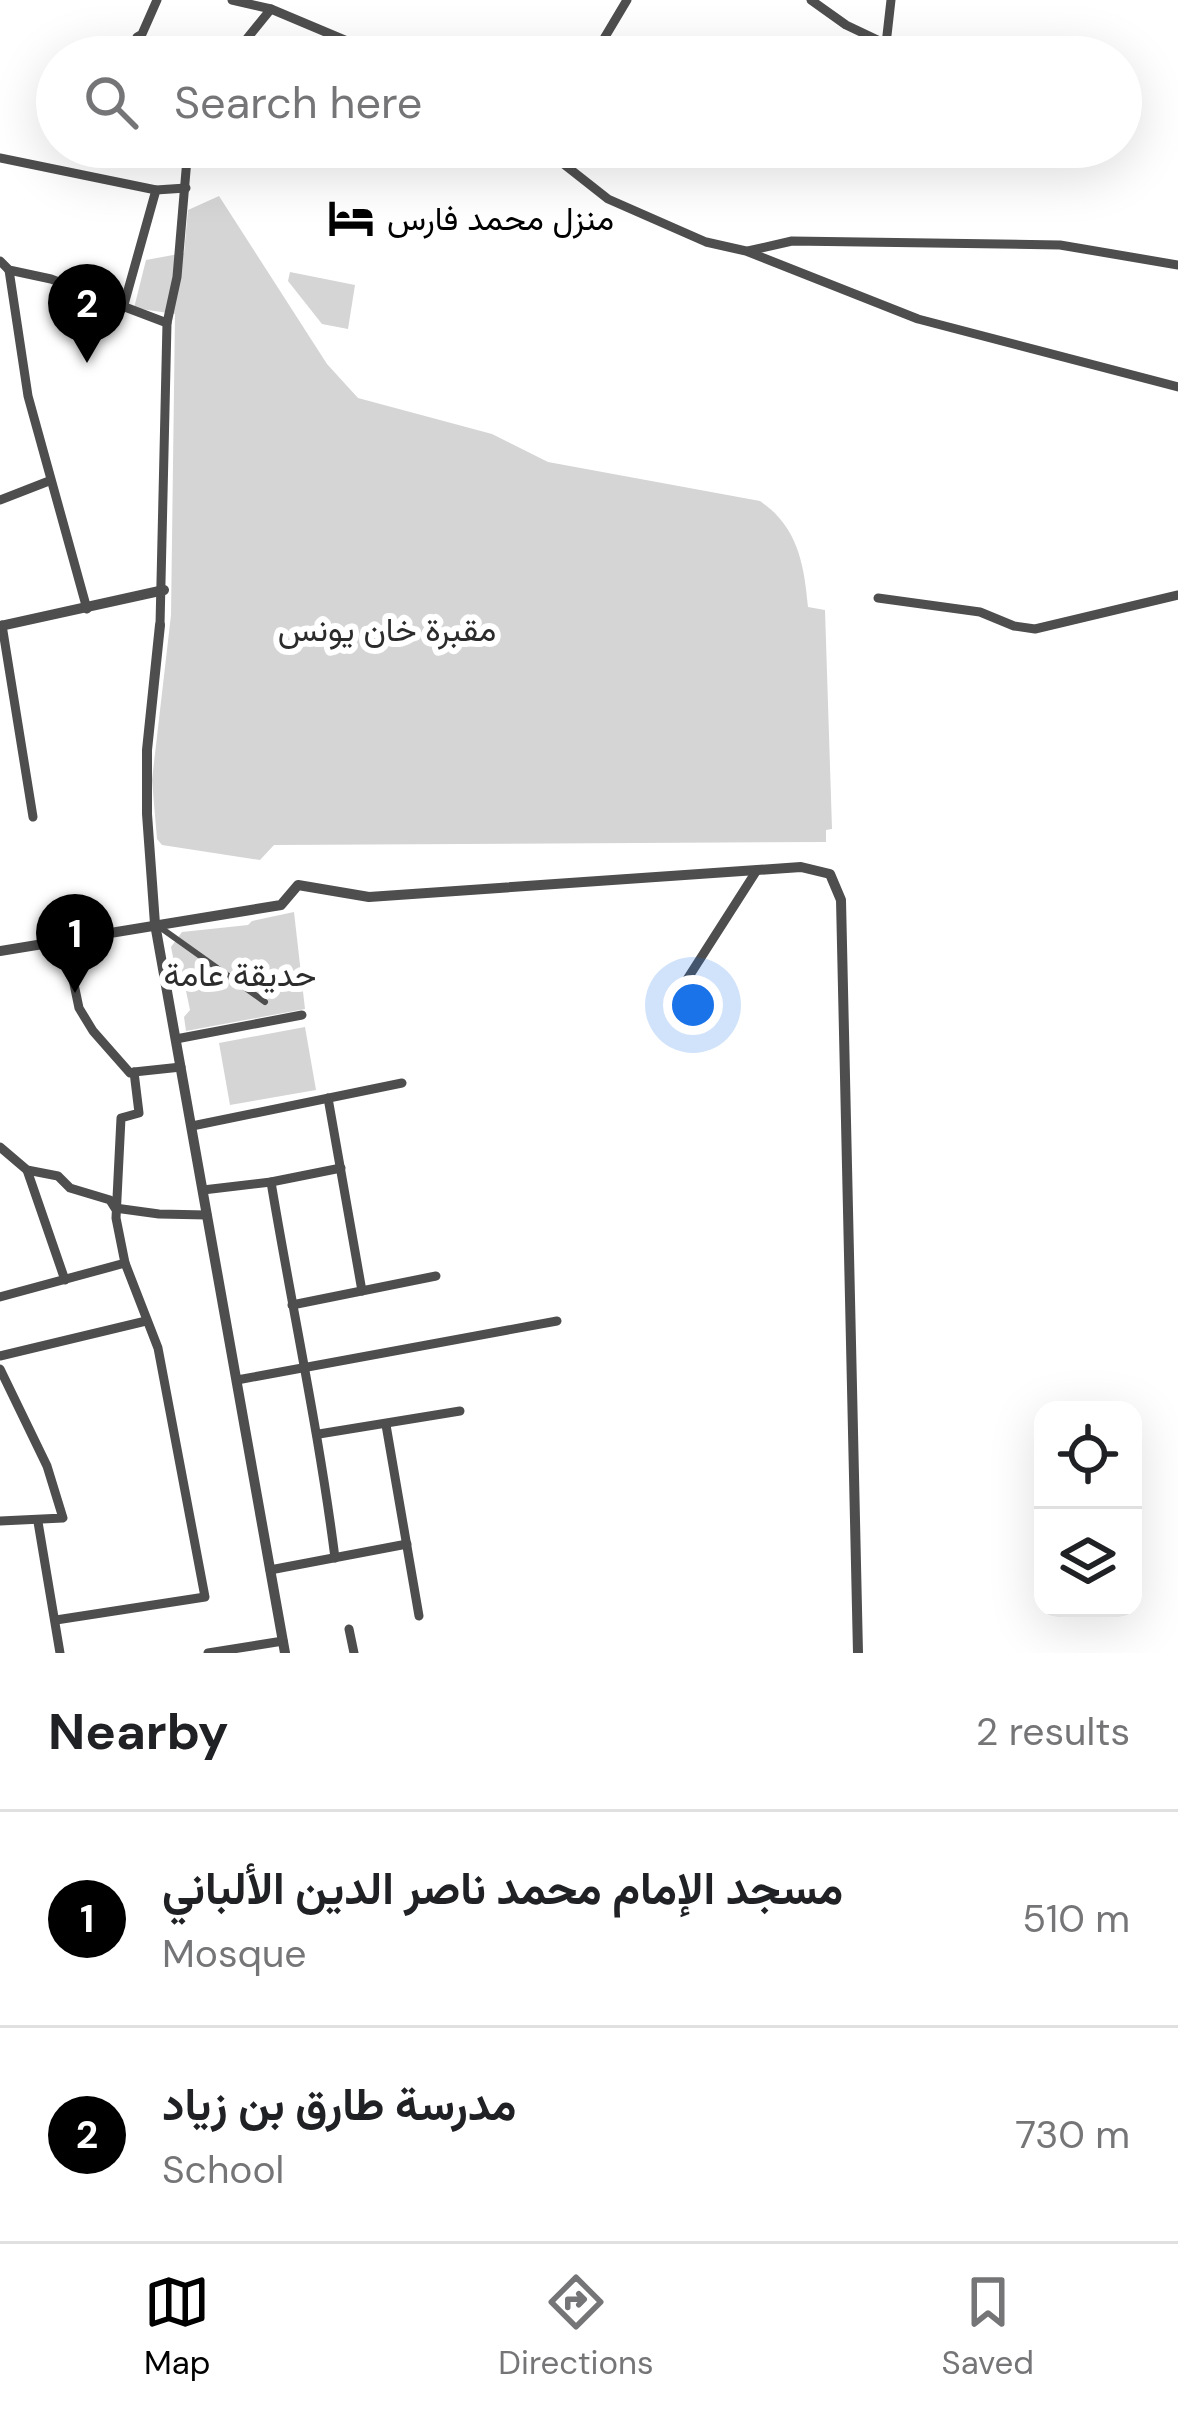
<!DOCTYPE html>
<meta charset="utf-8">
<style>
:root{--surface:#fff;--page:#f6f6f6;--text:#202124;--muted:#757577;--line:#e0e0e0;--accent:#000}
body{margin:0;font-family:"DM Sans",Vazirmatn,sans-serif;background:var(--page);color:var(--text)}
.controls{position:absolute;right:36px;bottom:36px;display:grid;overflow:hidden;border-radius:24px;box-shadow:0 12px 48px #0002}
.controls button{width:108px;height:108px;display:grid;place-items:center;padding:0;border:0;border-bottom:3px solid var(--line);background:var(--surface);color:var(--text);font:60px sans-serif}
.you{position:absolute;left:693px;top:1005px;width:42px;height:42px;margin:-30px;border:9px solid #fff;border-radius:50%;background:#1a73e8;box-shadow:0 0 0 18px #1a73e833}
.badge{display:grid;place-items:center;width:78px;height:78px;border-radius:50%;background:var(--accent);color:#fff;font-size:39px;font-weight:700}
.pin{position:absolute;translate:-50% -99px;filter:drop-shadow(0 3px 6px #0008)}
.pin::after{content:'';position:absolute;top:63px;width:42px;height:36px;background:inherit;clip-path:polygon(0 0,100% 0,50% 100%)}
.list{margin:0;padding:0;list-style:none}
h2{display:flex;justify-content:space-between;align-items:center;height:156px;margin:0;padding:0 48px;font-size:51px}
h2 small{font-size:39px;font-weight:400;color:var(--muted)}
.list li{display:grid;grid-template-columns:78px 1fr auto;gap:36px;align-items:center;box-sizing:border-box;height:216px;padding:0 48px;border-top:3px solid var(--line)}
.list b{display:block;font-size:45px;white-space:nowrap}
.list p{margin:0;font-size:39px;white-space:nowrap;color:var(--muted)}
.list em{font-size:39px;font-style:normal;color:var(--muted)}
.icon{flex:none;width:66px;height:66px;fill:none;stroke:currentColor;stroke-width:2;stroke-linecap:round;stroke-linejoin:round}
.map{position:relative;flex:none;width:1178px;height:1653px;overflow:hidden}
.search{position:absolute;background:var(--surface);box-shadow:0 12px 48px #0002;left:36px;right:36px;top:36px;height:132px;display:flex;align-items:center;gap:30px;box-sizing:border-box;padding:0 42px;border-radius:66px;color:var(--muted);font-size:45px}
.sheet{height:588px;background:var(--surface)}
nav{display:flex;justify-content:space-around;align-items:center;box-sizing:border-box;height:168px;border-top:3px solid var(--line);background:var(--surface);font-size:33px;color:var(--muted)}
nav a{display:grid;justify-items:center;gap:6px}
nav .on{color:var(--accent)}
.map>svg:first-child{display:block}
</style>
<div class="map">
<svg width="1178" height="1653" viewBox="0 0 1178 1653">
<rect width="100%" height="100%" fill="#fff"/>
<g fill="#d5d5d5">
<path d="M219,196L327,364L358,398L492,434L548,462L760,501C798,527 804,564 808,607L825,610L832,829L826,830V842L274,845L260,860L162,845L157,839L152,780L171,615L175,314L134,308L146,260L184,253L188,210Z"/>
<path d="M290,272L355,285L348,329L322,324L288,281Z"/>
<path d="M294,912L305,1009L186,1031L184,1017L190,1010L181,967L174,962L171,947L182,932L248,925L252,921Z"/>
<path d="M305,1027L316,1090L230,1105L219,1043Z"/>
</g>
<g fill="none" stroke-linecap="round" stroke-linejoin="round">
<path stroke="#4e4e4e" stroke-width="6" d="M161,928L265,1002"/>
<g stroke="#4e4e4e" stroke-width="9">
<path d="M232,0L271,9L385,57"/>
<path d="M811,0L846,25L886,44L891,0"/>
<path d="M133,57L137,37L142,34L157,0"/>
<path d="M232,57L271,9"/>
<path d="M593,57L627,0"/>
<path d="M542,147L608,199L706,242L746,251L918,319L1178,387"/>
<path d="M0,158L156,190L186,188"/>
<path d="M748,251L792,241L1060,245L1178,265"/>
<path d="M0,261L9,270L51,279L167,323"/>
<path d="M9,270L28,396L87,609"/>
<path d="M123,308L156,190"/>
<path d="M0,500L49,481"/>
<path d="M878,598L980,612L1014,626L1035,629L1178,595"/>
<path d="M2,625L33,817"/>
<path d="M160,625L167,323L177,277L188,147"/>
<path d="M686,981L757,870"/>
<path d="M176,1039L302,1015"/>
<path d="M134,1072L181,1067"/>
<path d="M328,1098L362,1291"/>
<path d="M192,1126L402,1083"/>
<path d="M0,1147L27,1170L58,1176L70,1188L110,1200L115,1208L159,1214L207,1215"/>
<path d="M27,1170L65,1280"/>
<path d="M271,1182C292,1308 319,1432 335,1558"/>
<path d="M203,1190L271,1182L341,1168"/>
<path d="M0,1297L125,1263"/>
<path d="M292,1305L436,1276"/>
<path d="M0,1356L146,1321"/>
<path d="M0,1369L47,1466L63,1518L0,1521"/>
<path d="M237,1380L557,1321"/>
<path d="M386,1425L419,1616"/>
<path d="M319,1434L460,1411"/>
<path d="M38,1522L60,1653"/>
<path d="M270,1570L407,1544"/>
<path d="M56,1620L205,1597L158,1348L125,1263L116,1218L121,1118L139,1113L134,1072L130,1073L93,1031L79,1008L65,941"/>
<path d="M349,1629L354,1653"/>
<path d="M208,1653L283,1641"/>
</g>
<g stroke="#4e4e4e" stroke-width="10">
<path d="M160,625L147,750V814L155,924L285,1653"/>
<path d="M0,626L164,590"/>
<path d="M0,951L281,905L298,885L369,897L801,867L830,874L841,900L858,1653"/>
</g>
</g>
<defs>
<g id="hotel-bare" transform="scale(3.6)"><path d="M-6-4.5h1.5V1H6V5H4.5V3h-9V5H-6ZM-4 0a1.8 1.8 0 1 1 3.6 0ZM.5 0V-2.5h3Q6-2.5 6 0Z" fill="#000" stroke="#fff" stroke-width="2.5" paint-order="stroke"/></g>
</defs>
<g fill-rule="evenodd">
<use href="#hotel-bare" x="351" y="218"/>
</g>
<g text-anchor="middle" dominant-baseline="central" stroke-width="12" stroke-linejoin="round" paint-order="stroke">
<g font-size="33" fill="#000" stroke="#fff" text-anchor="start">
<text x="387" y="218">منزل محمد فارس</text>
</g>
<g font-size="33" fill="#2c2c2c" stroke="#fff">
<text x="387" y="629">مقبرة خان يونس</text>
<text x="240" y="974">حديقة عامة</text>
</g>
</g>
</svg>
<div class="controls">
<button><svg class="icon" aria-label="locate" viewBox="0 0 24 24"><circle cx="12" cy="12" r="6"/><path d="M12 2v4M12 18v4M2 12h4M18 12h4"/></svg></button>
<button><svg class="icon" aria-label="layers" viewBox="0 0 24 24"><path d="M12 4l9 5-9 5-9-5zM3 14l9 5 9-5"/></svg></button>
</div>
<div class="you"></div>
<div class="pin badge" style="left:75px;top:993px">1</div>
<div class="pin badge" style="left:87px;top:363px">2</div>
<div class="search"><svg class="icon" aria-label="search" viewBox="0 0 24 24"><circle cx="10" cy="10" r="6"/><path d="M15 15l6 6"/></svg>Search here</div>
</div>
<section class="sheet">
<h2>Nearby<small>2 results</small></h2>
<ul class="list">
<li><span class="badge">1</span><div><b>مسجد الإمام محمد ناصر الدين الألباني</b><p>Mosque</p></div><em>510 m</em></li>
<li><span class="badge">2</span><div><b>مدرسة طارق بن زياد</b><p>School</p></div><em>730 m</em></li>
</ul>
</section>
<nav>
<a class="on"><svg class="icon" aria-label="map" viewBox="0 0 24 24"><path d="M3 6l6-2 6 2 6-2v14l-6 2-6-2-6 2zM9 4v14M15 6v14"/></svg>Map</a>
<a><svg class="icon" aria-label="directions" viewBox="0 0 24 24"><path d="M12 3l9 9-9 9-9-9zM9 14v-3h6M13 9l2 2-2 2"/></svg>Directions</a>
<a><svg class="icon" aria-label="saved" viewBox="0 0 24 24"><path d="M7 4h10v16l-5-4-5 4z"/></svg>Saved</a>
</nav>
